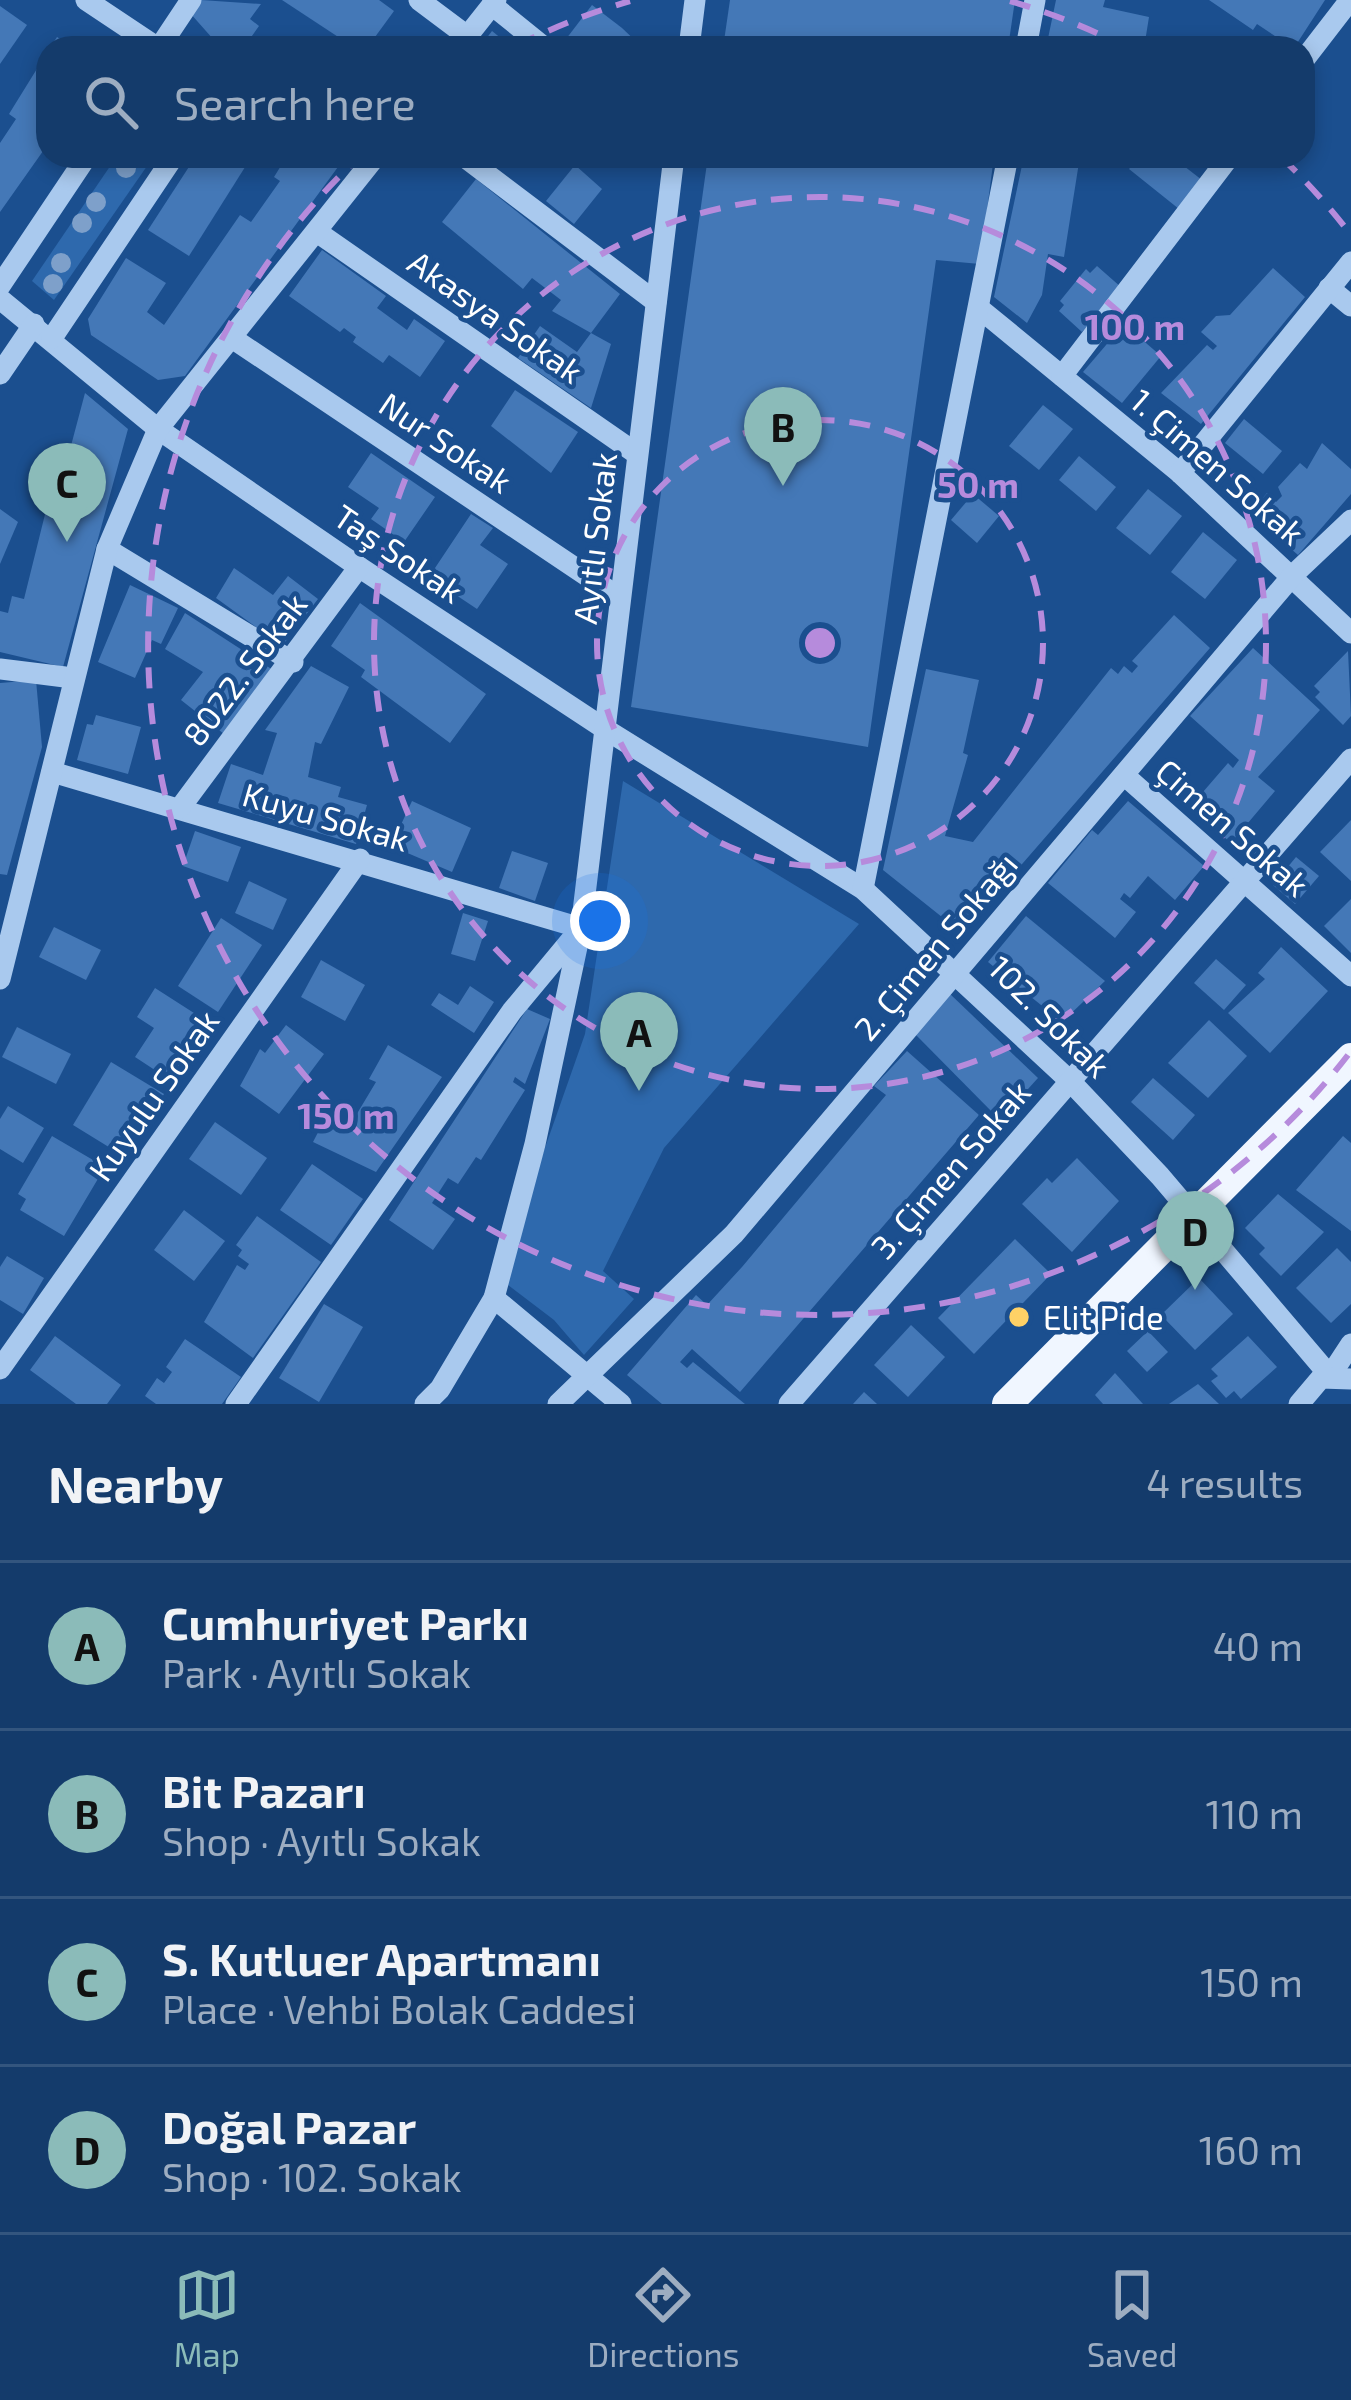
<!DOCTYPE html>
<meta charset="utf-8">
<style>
:root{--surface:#143b6b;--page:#1d4271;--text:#f1f3f6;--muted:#9dadc1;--line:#33557e;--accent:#8bbbb9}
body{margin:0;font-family:"Exo 2",sans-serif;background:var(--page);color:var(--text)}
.you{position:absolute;left:600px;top:921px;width:42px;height:42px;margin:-30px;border:9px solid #fff;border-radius:50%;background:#1a73e8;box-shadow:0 0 0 18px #1a73e833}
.badge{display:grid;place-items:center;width:78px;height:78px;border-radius:50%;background:var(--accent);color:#111;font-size:39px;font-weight:700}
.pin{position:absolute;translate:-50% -99px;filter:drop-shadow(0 3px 6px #0008)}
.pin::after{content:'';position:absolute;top:63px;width:42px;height:36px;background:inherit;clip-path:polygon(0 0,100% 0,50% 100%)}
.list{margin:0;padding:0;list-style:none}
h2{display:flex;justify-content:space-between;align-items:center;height:156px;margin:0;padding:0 48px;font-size:51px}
h2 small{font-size:39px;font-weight:400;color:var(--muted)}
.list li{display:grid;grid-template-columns:78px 1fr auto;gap:36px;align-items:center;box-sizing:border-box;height:168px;padding:0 48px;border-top:3px solid var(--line)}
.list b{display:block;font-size:45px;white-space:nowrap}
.list p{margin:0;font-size:39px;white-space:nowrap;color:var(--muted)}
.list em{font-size:39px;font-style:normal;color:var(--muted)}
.icon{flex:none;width:66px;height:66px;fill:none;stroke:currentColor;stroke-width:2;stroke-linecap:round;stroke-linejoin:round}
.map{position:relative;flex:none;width:1351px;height:1404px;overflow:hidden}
.search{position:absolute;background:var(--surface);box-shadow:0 6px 18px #0003;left:36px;right:36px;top:36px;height:132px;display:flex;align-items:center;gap:30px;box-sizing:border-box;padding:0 42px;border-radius:36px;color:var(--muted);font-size:45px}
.sheet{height:828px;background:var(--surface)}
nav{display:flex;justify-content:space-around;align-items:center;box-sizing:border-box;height:168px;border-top:3px solid var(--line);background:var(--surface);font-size:33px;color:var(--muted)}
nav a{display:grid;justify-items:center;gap:6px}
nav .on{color:var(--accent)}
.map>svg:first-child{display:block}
</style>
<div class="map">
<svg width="1351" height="1404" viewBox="0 0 1351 1404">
<rect width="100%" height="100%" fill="#1b4f8f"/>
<g fill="#2e69ad">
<path d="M117,156H154L54,300L32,281Z"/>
<path d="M623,781L859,924L664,1148L603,1271L634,1299L584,1355L554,1320L504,1282L515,1233L585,1034Z"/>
</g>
<g fill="#4478b7">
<path d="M201,0L261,4L250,19L259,26L247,43L251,48H221L190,13Z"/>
<path d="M282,0H379L394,11L367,48H355Z"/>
<path d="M730,0H1015L1008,48H723Z"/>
<path d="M1056,0H1105L1103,7L1149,17L1144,48H1046Z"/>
<path d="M1209,0H1325L1294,48H1280L1281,40L1257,24L1253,30Z"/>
<path d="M592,5L622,28L643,48H569L563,43Z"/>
<path d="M0,6L27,25L0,64Z"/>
<path d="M492,31L513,48H479Z"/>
<path d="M57,37L75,48H50Z"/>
<path d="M48,51V144L0,212V143L16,119L9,114Z"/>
<path d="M196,156H252L189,256L148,230Z"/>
<path d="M287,156H346L185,376L158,380L91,335L88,319L126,258L166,283L147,312L164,325L240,215L251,222L280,181L274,177Z"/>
<path d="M708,156H994L980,264L936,260L868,747L631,707Z"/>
<path d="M1024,156H1080L1064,257L1048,254L1042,295L1027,323L994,297Z"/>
<path d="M1140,156H1171L1202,180L1179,209L1129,169Z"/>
<path d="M575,165L602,189L574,224L546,201Z"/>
<path d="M476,179L620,294L591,333L552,311L561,300L532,278L523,289L442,222Z"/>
<path d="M322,250L386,296L377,308L407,330L414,319L445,341L420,377L389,355L383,363L353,342L356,337L344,328L340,332L289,296Z"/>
<path d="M1097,266L1122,288L1082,332L1059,311L1064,305L1060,301L1086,269L1090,273Z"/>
<path d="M1273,268L1305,297L1201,424L1161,393L1207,345L1213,350L1217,346L1201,332L1216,316L1230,315Z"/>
<path d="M1124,324L1161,356L1122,403L1083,372Z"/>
<path d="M540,326L577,352L591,333L611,344L591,408L518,358Z"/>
<path d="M515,390L578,432L551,473L491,426Z"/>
<path d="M85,393L128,429L63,667L0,652V611L8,613L12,596L24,599L56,470L64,472Z"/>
<path d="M1043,405L1073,429L1039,470L1009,446Z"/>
<path d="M1244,419L1282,451L1263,474L1225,443Z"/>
<path d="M1322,443L1351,469V494L1298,555L1250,513L1267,493L1276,502L1282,496L1278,487L1300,463L1307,469Z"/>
<path d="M371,453L435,497L404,542L371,519L379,508L348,487Z"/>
<path d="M1079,456L1116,487L1096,511L1059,480Z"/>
<path d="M1148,489L1182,516L1150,555L1116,528Z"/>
<path d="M973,494L999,516L977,543L951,520Z"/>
<path d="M0,509L18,522L0,564Z"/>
<path d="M471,514L493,528L480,545L508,564L477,609L429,577Z"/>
<path d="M1203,532L1237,560L1205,599L1171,572Z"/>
<path d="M234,568L273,595L288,576L318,599L282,646L216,598Z"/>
<path d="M130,585L178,608L161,644L152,640L135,678L98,662Z"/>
<path d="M360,603L486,694L450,743L361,677L365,670L331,646Z"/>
<path d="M185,613L273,670L224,734L181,700L203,672L165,649Z"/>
<path d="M1174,615L1210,648L962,933L883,870L926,669L979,680L963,753L968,755L945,836L973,842L1111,668L1118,674L1124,666L1132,673L1138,666L1132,661Z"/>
<path d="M1253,648L1320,710L1258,777L1275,791L1231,843L1190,807L1228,763L1233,768L1239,760L1190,716Z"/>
<path d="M1348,651L1351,716L1343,725L1315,697L1320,692L1314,686Z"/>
<path d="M311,666L349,687L321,744L315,742L308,777L341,787L338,797L367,805L356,844L218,803L231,764L263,775L277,733L265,730Z"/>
<path d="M36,680L42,747L7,875L0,874V683Z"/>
<path d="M96,715L141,727L128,774L77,760L87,724L93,725Z"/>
<path d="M412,801L471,828L452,872L391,846Z"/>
<path d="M1128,801L1204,866L1175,900L1148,876L1130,898L1124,893L1120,899L1136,912L1115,938L1048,883L1092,830L1098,835Z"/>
<path d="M1351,820V881L1320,852Z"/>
<path d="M195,831L241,847L228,882L183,866Z"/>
<path d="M512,851L548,863L535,901L499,888Z"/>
<path d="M1296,857L1319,876L1295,904L1273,885Z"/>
<path d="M249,881L287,899L273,930L235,913Z"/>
<path d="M1351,899V953L1324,926Z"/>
<path d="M463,913L488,921L475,961L451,954Z"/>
<path d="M1026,916L1105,981L1062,1022L988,962Z"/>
<path d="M221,918L262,945L218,1012L178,986Z"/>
<path d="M54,927L101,950L86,980L39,957Z"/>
<path d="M1281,947L1328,991L1270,1053L1228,1013L1265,979L1258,973Z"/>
<path d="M1216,959L1246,985L1224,1010L1194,983Z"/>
<path d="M321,960L365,985L345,1021L301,997Z"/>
<path d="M470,986L494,1002L474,1033L431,1005L439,993L458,1005Z"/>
<path d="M155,988L208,1022L170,1080L135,1057L154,1028L137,1017Z"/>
<path d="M949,993L1038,1078L1000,1120L914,1033Z"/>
<path d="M527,1009L550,1019L525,1084L515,1077L513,1082L525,1090L481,1160L476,1157L458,1184L448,1178L432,1203L455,1219L433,1250L389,1220Z"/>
<path d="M1209,1020L1247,1056L1208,1098L1168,1063Z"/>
<path d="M286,1025L324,1054L279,1114L240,1086L260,1049L265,1053Z"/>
<path d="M17,1027L71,1054L56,1084L2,1057Z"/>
<path d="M388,1045L442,1077L376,1172L313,1142L328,1113L337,1118L341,1110L355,1117L376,1082L369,1079Z"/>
<path d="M907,1051L979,1115L740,1392L692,1349L680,1362L687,1368L693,1362L745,1404H662L627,1375L696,1295L707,1305L742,1267L886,1095L874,1086Z"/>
<path d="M111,1062L164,1094L125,1157L73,1125Z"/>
<path d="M1153,1078L1195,1115L1173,1140L1131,1102Z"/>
<path d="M8,1106L44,1128L23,1163L0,1149V1119Z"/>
<path d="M215,1122L267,1158L241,1195L189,1159Z"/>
<path d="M52,1136L105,1167L64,1236L20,1210L26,1199L18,1194Z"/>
<path d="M1343,1136L1351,1143V1231L1296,1190Z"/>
<path d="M1077,1158L1119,1201L1072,1252L1022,1204L1047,1178L1052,1183Z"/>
<path d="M312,1164L363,1199L331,1245L280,1210Z"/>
<path d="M1278,1194L1324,1232L1281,1276L1259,1254L1265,1248L1245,1228Z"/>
<path d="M184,1210L225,1241L194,1281L154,1250Z"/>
<path d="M257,1216L321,1262L253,1358L204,1322L237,1265L245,1270L249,1264L238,1256L242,1250L236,1245Z"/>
<path d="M1015,1239L1051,1274L974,1354L938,1318Z"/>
<path d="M1337,1248L1351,1262V1304L1331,1323L1296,1288Z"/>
<path d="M7,1256L44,1278L23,1314L0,1300V1267Z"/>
<path d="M1199,1278L1233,1314L1195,1350L1161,1315Z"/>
<path d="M324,1304L363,1327L319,1402L279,1378Z"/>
<path d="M911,1325L945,1357L908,1397L874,1365Z"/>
<path d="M1148,1331L1168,1352L1147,1372L1127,1351Z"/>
<path d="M55,1336L121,1385L107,1404H76L30,1370Z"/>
<path d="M1248,1336L1277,1367L1241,1399L1234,1391L1226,1398L1211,1381L1218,1376L1211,1369Z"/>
<path d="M185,1339L241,1377L222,1404H156L145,1396L157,1378L164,1383L172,1372L166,1367Z"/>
<path d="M1115,1373L1143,1404H1103L1095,1395Z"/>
<path d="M1198,1384L1219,1404H1169Z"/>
<path d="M864,1392L877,1404H853Z"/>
</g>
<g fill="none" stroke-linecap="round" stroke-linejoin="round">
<g stroke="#a9c9ee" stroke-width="21">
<path d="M86,0L158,48"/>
<path d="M419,0L467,36"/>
<path d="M492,5L545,48"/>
<path d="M159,48L191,0"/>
<path d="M458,48L496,0"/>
<path d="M689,48L695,0"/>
<path d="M1026,48L1035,0"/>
<path d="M1303,61L1350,0"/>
<path d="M463,156L656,302"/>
<path d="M317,232L637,454"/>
<path d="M0,286L87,156"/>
<path d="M1329,288L1351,306"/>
<path d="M0,299L158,429L359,567L605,729L863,889L1070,1081L1160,1176L1330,1376L1351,1344"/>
<path d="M980,309L1180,473L1351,633"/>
<path d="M52,338L174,156"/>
<path d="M235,340L620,598"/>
<path d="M0,374L34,324"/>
<path d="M1062,376L1230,156"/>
<path d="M1180,473L1351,262"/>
<path d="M107,549L293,662"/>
<path d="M0,669L65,677"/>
<path d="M52,772L581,928L512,1011L236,1404"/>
<path d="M1124,775L1351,976"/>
<path d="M180,808L359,567"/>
<path d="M863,889L1008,156"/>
<path d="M0,979L107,549L158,429L376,156"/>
<path d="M494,1298L621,1404"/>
<path d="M0,1369L360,859"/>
<path d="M425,1404L440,1389L494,1298L535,1144L581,928L674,156"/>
<path d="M558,1404L734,1234L1293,575L1351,520"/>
<path d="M789,1404L1351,759"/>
<path d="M1299,1404L1321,1378L1351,1379"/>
</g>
<path stroke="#f0f6ff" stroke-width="30" d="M1007,1404L1351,1058"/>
</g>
<g fill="#7ea0ca">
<circle cx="126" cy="168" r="10"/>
<circle cx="96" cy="202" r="10"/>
<circle cx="82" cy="223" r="10"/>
<circle cx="61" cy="263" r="10"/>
<circle cx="53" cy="284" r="10"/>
</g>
<g fill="none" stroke="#b68bdc" stroke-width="6" stroke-dasharray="21 15">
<circle cx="820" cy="643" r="223"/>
<circle cx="820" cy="643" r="446"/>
<path d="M1348 1055A670 670 0 1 1 359 157M516 46A670 670 0 0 1 630 1M1010 1A670 670 0 0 1 1124 46M1281 157A670 670 0 0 1 1348 231"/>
</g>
<circle fill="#ffd166" stroke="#1b4f8f" stroke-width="4.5" cx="1019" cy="1317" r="12"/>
<g text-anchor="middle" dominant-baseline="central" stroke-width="9" stroke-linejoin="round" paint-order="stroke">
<g font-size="33" fill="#fff" stroke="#1b4f8f">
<text transform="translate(496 316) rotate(35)">Akasya Sokak</text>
<text transform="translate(446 442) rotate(34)">Nur Sokak</text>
<text transform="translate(1218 466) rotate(41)">1. Çimen Sokak</text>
<text transform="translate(594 538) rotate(-83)">Ayıtlı Sokak</text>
<text transform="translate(399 553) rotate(34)">Taş Sokak</text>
<text transform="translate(244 669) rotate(-53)">8022. Sokak</text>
<text transform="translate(326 816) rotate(16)">Kuyu Sokak</text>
<text transform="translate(1233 827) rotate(41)">Çimen Sokak</text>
<text transform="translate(935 946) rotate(-50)">2. Çimen Sokağı</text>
<text transform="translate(1050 1016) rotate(45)">102. Sokak</text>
<text transform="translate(153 1095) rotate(-55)">Kuyulu Sokak</text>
<text transform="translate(950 1169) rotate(-49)">3. Çimen Sokak</text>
</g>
<g font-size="33" fill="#fff" stroke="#1b4f8f" text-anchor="start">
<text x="1043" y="1317">Elit Pide</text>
</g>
</g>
<circle cx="820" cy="643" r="18" fill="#b68bdc" stroke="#1b4f8f" stroke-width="6"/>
<g font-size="36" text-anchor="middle" font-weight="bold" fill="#b68bdc" stroke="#1b4f8f" stroke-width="9" stroke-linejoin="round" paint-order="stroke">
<text x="1135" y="340">100 m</text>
<text x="978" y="498">50 m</text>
<text x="346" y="1129">150 m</text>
</g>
</svg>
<div class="you"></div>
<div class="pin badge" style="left:639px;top:1091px">A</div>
<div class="pin badge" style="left:783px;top:486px">B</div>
<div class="pin badge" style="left:67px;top:542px">C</div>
<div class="pin badge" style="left:1195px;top:1290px">D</div>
<div class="search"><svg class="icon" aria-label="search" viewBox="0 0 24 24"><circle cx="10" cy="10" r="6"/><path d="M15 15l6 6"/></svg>Search here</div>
</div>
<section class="sheet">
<h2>Nearby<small>4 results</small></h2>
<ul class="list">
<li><span class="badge">A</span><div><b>Cumhuriyet Parkı</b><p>Park · Ayıtlı Sokak</p></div><em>40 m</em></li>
<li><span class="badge">B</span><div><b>Bit Pazarı</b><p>Shop · Ayıtlı Sokak</p></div><em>110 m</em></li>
<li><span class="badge">C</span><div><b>S. Kutluer Apartmanı</b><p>Place · Vehbi Bolak Caddesi</p></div><em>150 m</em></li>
<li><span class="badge">D</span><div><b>Doğal Pazar</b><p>Shop · 102. Sokak</p></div><em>160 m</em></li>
</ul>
</section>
<nav>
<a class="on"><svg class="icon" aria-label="map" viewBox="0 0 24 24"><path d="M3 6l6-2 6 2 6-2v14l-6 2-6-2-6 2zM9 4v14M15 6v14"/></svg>Map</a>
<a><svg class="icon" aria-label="directions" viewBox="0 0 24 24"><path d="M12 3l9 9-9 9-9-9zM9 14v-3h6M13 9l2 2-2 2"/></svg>Directions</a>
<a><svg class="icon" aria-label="saved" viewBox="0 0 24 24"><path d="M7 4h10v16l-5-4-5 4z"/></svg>Saved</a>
</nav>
